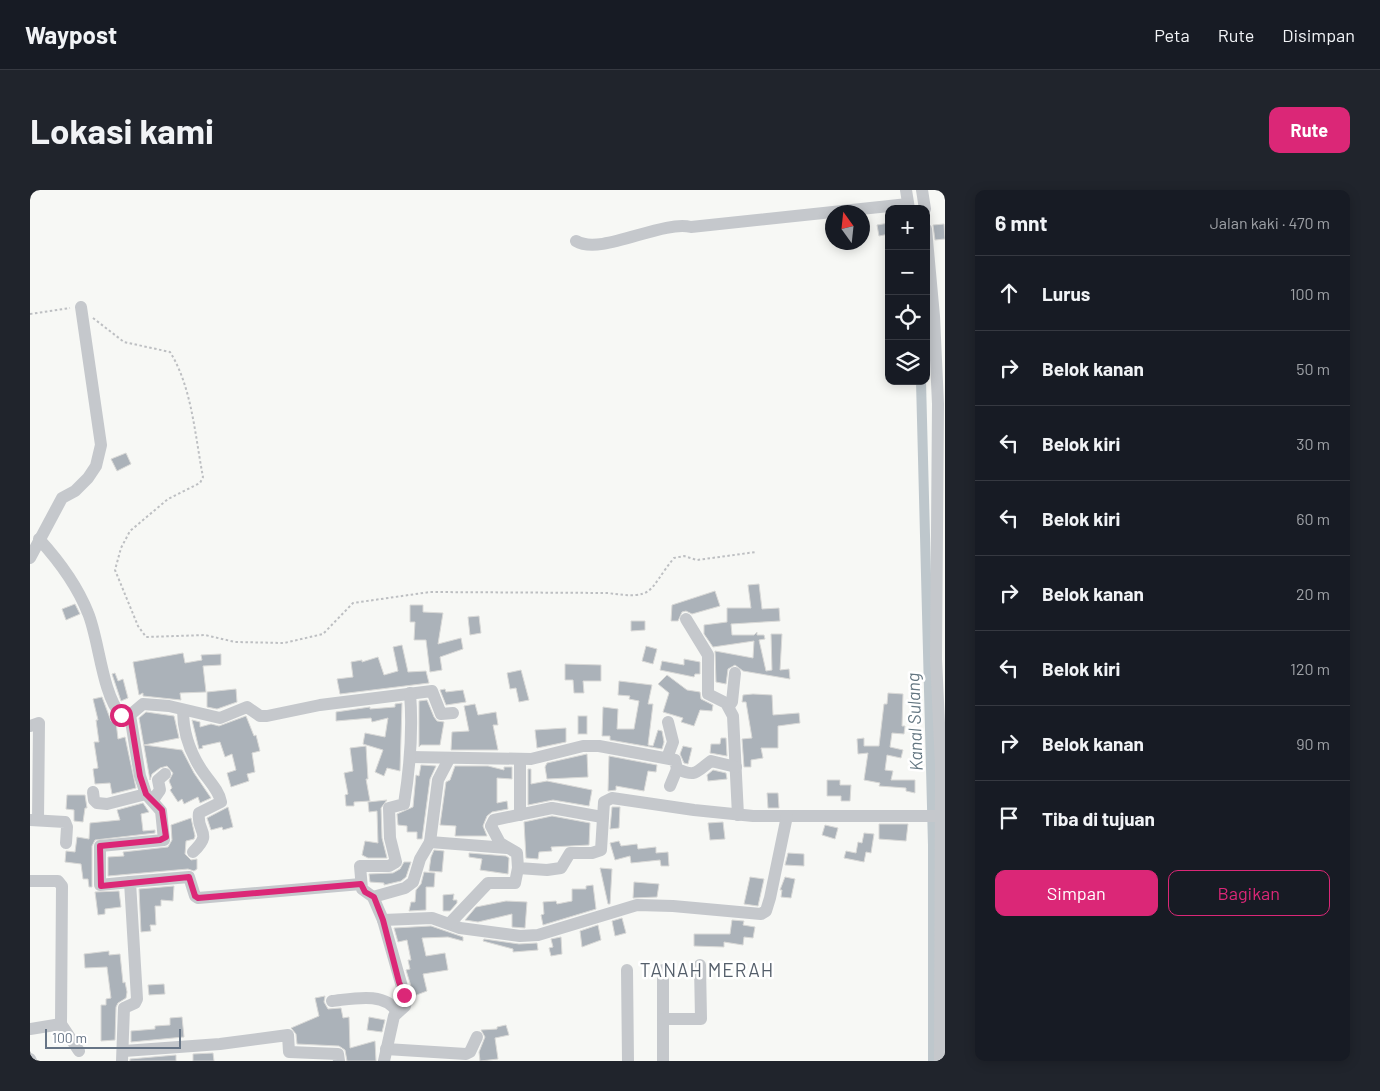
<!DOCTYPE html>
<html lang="id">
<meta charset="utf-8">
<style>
:root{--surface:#171b24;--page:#20242c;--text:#f1f3f6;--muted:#9ea1a6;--line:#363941;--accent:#db2777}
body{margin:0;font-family:Barlow,sans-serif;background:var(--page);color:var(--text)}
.controls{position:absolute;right:15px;top:15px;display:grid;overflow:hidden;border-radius:10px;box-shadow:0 2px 12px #0003}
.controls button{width:45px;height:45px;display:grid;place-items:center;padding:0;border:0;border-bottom:1px solid var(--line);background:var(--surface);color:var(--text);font:25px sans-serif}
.compass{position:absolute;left:795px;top:15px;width:45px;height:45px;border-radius:50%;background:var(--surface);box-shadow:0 2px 12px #0003;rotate:345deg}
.scale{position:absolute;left:15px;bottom:12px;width:136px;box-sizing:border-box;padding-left:5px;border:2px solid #677586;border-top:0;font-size:14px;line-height:18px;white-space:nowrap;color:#677586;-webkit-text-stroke:4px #fff;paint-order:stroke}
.stop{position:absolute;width:15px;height:15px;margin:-11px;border:4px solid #db2777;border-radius:50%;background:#fff}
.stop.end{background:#db2777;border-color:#fff;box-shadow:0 1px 5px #0008}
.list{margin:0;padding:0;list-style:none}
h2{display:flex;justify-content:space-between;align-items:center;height:65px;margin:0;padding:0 20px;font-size:21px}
h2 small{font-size:16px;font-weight:400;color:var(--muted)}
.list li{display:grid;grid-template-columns:32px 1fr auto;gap:15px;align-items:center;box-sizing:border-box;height:75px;padding:0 20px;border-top:1px solid var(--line)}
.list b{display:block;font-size:19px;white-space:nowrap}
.list em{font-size:16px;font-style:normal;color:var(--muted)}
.actions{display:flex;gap:10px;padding:15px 20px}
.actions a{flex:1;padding:11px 0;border:1px solid var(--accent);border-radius:10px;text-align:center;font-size:18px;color:var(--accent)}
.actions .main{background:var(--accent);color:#fff}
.icon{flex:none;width:28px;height:28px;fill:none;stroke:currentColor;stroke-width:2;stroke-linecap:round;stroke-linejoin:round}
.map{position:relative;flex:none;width:915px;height:871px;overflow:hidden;border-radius:10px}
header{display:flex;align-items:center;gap:30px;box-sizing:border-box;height:70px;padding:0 25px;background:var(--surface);border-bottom:1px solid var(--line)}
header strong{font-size:24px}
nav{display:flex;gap:28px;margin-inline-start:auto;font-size:18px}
.intro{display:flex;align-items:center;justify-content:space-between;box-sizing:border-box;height:120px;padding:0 30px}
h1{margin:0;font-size:35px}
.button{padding:12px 22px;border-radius:10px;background:var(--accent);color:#fff;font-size:18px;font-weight:700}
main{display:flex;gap:30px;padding:0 30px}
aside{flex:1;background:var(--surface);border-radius:10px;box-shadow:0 2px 12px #0003}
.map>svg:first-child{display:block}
</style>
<header>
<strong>Waypost</strong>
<nav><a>Peta</a><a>Rute</a><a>Disimpan</a></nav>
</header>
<div class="intro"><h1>Lokasi kami</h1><a class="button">Rute</a></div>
<main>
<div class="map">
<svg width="915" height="871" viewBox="0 0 915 871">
<rect width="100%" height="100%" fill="#f7f8f5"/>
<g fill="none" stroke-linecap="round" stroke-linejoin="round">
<path stroke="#bec7cc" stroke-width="10" d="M891,191L903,655V871"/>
</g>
<g fill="#abb2b9" stroke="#d9d9d7">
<path d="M859,33V44L849,46L847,35Z"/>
<path d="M914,34L915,49L905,50L903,35Z"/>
<path d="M96,263L101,274L87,281L81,269Z"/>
<path d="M729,394L732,419L749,418L750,431L701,434L702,445H724L727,442V445H734L735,449L729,450L736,481L742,480L741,444H752L750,480L759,479L760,489L713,481L705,475L698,479L696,494L686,492L685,461L723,468L724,451L683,457L674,444V435L697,432V418H721L718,395Z"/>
<path d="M685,401L690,416L662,424L656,421L652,422L648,431H641L642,415Z"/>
<path d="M45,414L50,424L36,430L32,419Z"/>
<path d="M380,415H393V422L413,423L408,454L431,448L433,459L410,467L412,480L400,482L396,450H384L385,432H380Z"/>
<path d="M449,426L451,443L440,445L438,427Z"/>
<path d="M601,431H615V440L601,441Z"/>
<path d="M372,455L378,482L396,481L399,493L310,504L307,489L323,487L321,472L332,470V472L348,467L354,485L368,481L363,457Z"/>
<path d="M616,456L627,459L623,474L612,471Z"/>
<path d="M153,463L155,473L172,470L171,465L191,464V475L173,476L176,502L150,503L151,510L113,506V503L109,505L103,472Z"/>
<path d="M654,469L670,472V484H665L664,487L630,480L632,471L654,475Z"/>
<path d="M535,474L571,475V491H553L554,503H544L543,490H535Z"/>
<path d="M491,480L499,510L489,512L486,498L480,499L477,483Z"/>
<path d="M85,483L88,491L93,489L98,508L91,511L82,484Z"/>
<path d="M637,485L657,500L670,502L671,509L683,515L682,521L670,520L664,536L651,532L653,528L633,522L639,503L628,494Z"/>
<path d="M589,491L622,495L618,514H623L618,555L623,556L628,540L632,541L634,552L632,559L580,550V546H572L573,517L588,519L587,539H604L609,511L599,509L600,506L588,505Z"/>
<path d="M206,499L207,512L187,519L177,517V502Z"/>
<path d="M415,499L416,502L433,500L436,512L416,515L410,500Z"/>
<path d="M858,503L873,504L872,536H875L874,544L862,543L860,557L873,560L871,568L857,565L855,580L863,581L861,590H885V603L876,601V598L849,596L850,593L834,590L838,563L828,564L827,549L834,548V556H849L854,514H857Z"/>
<path d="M723,504L742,505L743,525L769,523L770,533L748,536V558H731L733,568L721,570V577H714L712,549L722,548L716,512H712L713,505Z"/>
<path d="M72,507L81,531L86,532L88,549L95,547L106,598L82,604L80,593L65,594L63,579L68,578L64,552H69L66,530H68L63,509Z"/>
<path d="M397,510L404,527L407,531L414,532L410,555H391L389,557V511Z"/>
<path d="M372,513L370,581L357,578L354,586L345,582L353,560L333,554L335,543L355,547L358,528L342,532L341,528L306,531V522L340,517V519L365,517V514Z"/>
<path d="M445,514L448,525L466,522L468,535H463L468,560H421L422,542L439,541L434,516Z"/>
<path d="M116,522L144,526L149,548L114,555L152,560L164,583L181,608L170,613L168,607L154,614L152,609L148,612L140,600L142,598L139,591L143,583L137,576L130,578L122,584L120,590L109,528Z"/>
<path d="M216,526L224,546L226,545L230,561L222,563L225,582L217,584L219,591L201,597L197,583L206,580L202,564L195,567L190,552L172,556L173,558L169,559L162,530L170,532V537L181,534L189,536Z"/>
<rect x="548" y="526" width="9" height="18"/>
<path d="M536,538V552L507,558L505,540Z"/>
<path d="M691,548H696L697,566L680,563L681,554H690Z"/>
<path d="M336,556L338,589H336L340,611L324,612V616H316L315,605L318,604L314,583L323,581L320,558Z"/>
<path d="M653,556L662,558L658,574L654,573L650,564Z"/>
<path d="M557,564L558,587L517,589L515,577L517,573Z"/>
<path d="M579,566L627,575L626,582L618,581L614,601L586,596V600L578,601Z"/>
<path d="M391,575L406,576L400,589L392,649H387V642H377V636L368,635L367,624L383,617L386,585L389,586Z"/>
<path d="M425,576H458L474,580V577H482V589L467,588V613L477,611L478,619L462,622L457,626L453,636L457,646H425L426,636L410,635L416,592L420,590Z"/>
<path d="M498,579H501V594L517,591L562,600L559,616L523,610L498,615Z"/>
<path d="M683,580L696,583L697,589L678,591L677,585Z"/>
<path d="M797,590H810V595H821L820,611H811V606H797Z"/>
<path d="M737,603H748L749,618H738Z"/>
<path d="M37,605H55L57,618H55L53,632L44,631V620L36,619Z"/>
<path d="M357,610L351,618L352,648L357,668H338L332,665L335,651L348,653L347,621L339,622L338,612Z"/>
<path d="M113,613L119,622L111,624L113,641L125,640V643L65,650L62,656V697H59L58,689H53L51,674L35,672L36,661L45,662L47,647L59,649L60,633L90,630L87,620Z"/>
<path d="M198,617L203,637L193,640L192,637L181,640L177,628Z"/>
<path d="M582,617H590L589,638L580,639Z"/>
<path d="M522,626L560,633L559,655L521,657L522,661L509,662L508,669L496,668L494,632Z"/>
<path d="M161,628L165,646L164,649L156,651L155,664L161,670L167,669V679L164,681L158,679L78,686V667L94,666L93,662L138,657L142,650L141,635Z"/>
<path d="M693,632L695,649L680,650L678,633Z"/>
<path d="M849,634H878L876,651L849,649Z"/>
<path d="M795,635L808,638L805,649L792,645Z"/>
<path d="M834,643L844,644L841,663L836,662L834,672L814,668L816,661L826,663L828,652L832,653Z"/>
<path d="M589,651L591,656L607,654L608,659L626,657V663L638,662L639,676H631L630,670L601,673L600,666L585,670L580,653Z"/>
<path d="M404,660L414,661L412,682L399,681L401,667Z"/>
<path d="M439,663L476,666L479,668L478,684L450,680L452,669L439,667Z"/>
<path d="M758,663L774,664V676L755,675Z"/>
<path d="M374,672H381L376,687L371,691L354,695V693L340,692L339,684L363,683L370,679Z"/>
<path d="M570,678L582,679L580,714H578Z"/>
<path d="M394,682L405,683L404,697H396V720L379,721L381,712H385L386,700L391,694Z"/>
<path d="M720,687L734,689L728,716L714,714Z"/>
<path d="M755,687L765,689L761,708L751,707L752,700H750Z"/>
<path d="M604,692L629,694L627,707L603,708Z"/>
<path d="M563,695L566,719L513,735L511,725L514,724L513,712L526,711L527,714L542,711V699H556V696Z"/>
<path d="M144,696L143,711L131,710V716H125L126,735H120L121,741L111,742L109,699Z"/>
<path d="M89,701L91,717L75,719V724L68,725L65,702Z"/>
<path d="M424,704L423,710H427V713L420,721H413V705Z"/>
<path d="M476,711L497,712L495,738L482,737V724L448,732L435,730L446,717Z"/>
<path d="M592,728L596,743L585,746L582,731Z"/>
<path d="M702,730L714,731L713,735L725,737L723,748L714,747L713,755L694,752V757L664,756V744H700Z"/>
<path d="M568,735L571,750L552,757L550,741Z"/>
<path d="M401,736L433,747V751L418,747L392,748L396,766L415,763L418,780L393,784L397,801L384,806L376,780L380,779L378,770H381L377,750L368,752L364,738Z"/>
<path d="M531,747L532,764L521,766L519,758L523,757L521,749Z"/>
<path d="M454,749L489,754L507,753L508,760L483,762V759L453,751Z"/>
<path d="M79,761V765L90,764L93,793L95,792L97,802L96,808L88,813L86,817L85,850L71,851V815H76V809L81,808L77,777L55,778L54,764Z"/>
<path d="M134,794L135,804L119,805L118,795Z"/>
<path d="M295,806L294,812L298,819L311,818L313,828L319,827L320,858L345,851L346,871H317L315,860L309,856L267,854L266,844L261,838L289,826L285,808Z"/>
<path d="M152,827L154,847L101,852V841L125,839V836L140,835V828Z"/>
<path d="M339,827L355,830L352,842L337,840Z"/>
<path d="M476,835L479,845L465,848L468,869L450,871L449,862L455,847L451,840L467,839V837Z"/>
<path d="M183,863L184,871H163V864Z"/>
<path d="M146,865V871H100V869Z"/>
</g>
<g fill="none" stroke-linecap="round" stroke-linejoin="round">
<g stroke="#bdbfc2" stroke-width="2" stroke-dasharray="2.5 2.5" stroke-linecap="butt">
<path d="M0,124L40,118"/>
<path d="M63,128L94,152L140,162C162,197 165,246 173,287L170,293L138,309L100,341L91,358L85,380L108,436L116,447L175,445L205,452L254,453L293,444L323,413L400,402L578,403C626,410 617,401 644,368L654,366L667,370L726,362"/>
</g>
<g stroke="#c5c8cc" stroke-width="12">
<path d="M876,0L879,19"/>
<path d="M892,0L895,19"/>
<path d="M896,39L904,126L908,214L906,469L911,575L910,871"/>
<path d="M546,51C571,66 631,30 661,37L878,14"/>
<path d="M9,349C29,371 47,395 58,423C69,449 72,504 91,525H100L110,586L116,604L131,621L134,650L70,656V695L100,692"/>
<path d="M0,368L32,308L45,301L58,288L66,276L71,255L51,117"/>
<path d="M656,429L678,465V504L696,513L703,526L708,625"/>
<path d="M699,516L702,512L705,483"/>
<path d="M153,520C153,541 160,562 171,579C178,590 189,600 191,612L169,623C166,643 184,642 163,662"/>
<path d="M100,525L113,514L139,516L190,528L217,517L230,526H237L290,515L402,501L411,524L423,523"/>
<path d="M0,536L9,533L8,630"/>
<path d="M380,567L501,569L553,556H569L645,570L647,579C666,587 665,583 681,571L706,577"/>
<path d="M637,568L643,552L638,532"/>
<path d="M490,569V625"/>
<path d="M640,596L647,579"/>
<path d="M63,602L64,610L67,613L77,614L116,604"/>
<path d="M123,610L130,600L128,590L135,584"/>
<path d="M572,627L522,618L464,630L461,636L470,653L487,663L488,678L517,680L531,678L540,663H562L571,660L574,612L582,608L664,620L723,626H910"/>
<path d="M0,630L35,632L37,637L36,653"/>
<path d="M400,652L477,658"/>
<path d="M0,691H28L32,696L31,834L49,861"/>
<path d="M343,707L375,698L383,692L390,669L400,652L408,590L419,569"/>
<path d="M353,730L402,728L430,738L490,746L508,745L607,715L643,716L731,724L736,721L740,708L757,626"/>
<path d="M420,733L458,693H485L488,678"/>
<path d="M597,780L598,871"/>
<path d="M633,780V871"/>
<path d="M302,811C322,809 355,801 367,822"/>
<path d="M633,829H671L670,775"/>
<path d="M0,839L31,834"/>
<path d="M356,859L436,864L440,862L447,847"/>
<path d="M94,861L190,854L258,845L259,862L308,864L309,871"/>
<path d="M0,869L1,871"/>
<path d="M92,871L94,818L105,813L107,809L100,692L159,687L165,706L168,708L331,694"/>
<path d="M354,871L364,826L375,816L376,811L353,730L343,707L332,699L330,676H359L366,672L360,648L359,618L374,614C380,577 383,540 380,503"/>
</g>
</g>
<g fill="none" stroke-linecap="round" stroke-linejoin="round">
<path stroke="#db2777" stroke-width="6" d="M91,525H100L110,586L116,604L132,620L136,647L130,650L70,656L71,696L159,687L165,706L168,708L331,694L335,702L344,707L353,730L369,792L374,805"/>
</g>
<g text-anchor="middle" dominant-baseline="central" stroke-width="5" stroke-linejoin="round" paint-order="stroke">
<g font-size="18" font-style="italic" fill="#637681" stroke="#fff">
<text transform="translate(884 532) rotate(-92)">Kanal Sulang</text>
</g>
<g font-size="19" letter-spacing="1" fill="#555f6b" stroke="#fff">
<text x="677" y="779">TANAH MERAH</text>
</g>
</g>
</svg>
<div class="controls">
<button>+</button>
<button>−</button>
<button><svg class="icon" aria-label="locate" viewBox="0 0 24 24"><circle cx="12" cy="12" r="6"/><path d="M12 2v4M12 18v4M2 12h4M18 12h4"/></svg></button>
<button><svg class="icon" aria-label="layers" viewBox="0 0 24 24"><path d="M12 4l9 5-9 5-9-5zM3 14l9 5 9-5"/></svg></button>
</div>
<svg class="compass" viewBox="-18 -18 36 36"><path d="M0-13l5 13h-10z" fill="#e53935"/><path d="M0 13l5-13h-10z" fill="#9ea1a6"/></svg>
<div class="scale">100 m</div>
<div class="stop" style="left:91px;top:525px"></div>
<div class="stop end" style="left:374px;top:805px"></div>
</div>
<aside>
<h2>6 mnt<small>Jalan kaki · 470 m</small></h2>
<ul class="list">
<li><svg class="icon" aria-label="ahead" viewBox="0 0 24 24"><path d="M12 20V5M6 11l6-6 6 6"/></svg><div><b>Lurus</b></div><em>100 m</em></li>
<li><svg class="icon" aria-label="right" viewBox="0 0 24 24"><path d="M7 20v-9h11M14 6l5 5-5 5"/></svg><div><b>Belok kanan</b></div><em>50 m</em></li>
<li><svg class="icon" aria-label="left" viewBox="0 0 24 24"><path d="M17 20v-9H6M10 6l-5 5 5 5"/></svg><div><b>Belok kiri</b></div><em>30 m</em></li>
<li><svg class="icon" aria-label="left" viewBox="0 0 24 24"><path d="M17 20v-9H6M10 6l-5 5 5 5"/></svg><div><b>Belok kiri</b></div><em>60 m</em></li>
<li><svg class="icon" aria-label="right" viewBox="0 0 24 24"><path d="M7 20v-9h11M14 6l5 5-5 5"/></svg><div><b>Belok kanan</b></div><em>20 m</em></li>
<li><svg class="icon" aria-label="left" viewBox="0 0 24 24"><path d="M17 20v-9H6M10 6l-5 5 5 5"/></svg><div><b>Belok kiri</b></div><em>120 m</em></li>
<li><svg class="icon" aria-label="right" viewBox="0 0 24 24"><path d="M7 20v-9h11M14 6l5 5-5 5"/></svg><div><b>Belok kanan</b></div><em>90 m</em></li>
<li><svg class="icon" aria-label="arrive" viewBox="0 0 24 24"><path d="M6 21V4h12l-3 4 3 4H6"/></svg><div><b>Tiba di tujuan</b></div></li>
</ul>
<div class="actions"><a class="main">Simpan</a><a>Bagikan</a></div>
</aside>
</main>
